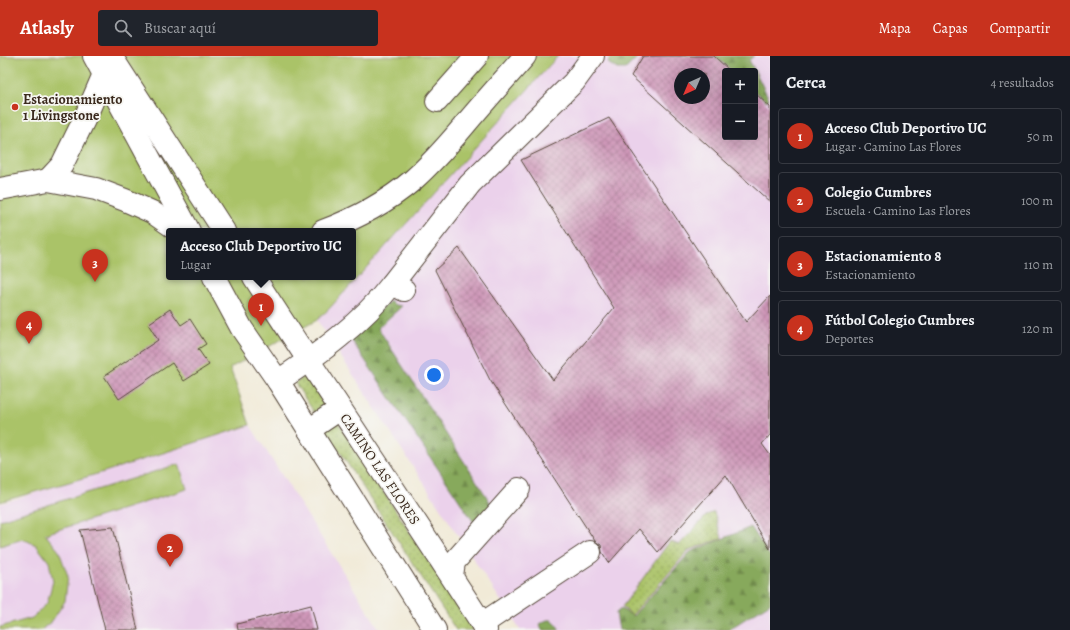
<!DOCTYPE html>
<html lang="es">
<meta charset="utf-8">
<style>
:root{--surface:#171b24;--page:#20242c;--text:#f1f3f6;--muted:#9ea1a6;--line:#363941;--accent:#c8321e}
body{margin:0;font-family:Alegreya,serif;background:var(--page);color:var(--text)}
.controls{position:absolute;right:12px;top:12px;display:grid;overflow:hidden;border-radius:4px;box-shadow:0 4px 16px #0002}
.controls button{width:36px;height:36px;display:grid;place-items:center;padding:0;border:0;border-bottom:1px solid var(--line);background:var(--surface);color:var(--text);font:20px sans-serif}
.compass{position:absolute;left:674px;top:12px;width:36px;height:36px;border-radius:50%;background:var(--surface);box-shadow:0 4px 16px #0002;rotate:224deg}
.you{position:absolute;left:434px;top:319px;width:14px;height:14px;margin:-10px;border:3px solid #fff;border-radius:50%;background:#1a73e8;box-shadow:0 0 0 6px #1a73e833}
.badge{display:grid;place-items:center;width:26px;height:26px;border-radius:50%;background:var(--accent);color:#fff;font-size:13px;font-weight:700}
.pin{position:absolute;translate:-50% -33px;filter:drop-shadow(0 1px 2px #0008)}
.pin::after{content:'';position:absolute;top:21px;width:14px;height:12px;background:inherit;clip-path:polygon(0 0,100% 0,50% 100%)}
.popup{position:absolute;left:166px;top:172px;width:190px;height:52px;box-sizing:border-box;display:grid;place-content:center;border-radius:4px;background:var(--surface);filter:drop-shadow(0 1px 3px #0005);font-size:13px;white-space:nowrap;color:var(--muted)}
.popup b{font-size:15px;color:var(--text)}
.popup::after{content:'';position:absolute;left:50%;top:100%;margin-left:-8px;border:8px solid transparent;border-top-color:var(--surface)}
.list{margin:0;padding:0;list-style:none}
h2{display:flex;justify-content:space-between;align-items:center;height:52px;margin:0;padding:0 16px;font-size:17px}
h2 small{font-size:13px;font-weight:400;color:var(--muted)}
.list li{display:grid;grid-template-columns:26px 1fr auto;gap:12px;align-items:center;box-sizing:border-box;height:56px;margin:0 8px 8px;padding:0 8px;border:1px solid var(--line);border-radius:4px}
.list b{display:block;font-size:15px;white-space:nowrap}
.list p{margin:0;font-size:13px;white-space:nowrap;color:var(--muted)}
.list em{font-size:13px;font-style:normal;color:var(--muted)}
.icon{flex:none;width:22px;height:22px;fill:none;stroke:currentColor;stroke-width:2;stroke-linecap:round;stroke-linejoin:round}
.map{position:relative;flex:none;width:770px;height:574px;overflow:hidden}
header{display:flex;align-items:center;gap:24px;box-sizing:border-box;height:56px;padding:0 20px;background:var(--accent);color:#fff}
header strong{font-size:19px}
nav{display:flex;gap:22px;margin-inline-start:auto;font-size:14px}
.search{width:280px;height:36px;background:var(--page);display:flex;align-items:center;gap:10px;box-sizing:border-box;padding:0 14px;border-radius:4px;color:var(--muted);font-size:15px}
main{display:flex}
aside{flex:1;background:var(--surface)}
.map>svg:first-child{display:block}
</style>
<header>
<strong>Atlasly</strong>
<div class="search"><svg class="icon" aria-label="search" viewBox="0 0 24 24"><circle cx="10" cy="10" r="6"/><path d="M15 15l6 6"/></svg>Buscar aquí</div>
<nav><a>Mapa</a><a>Capas</a><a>Compartir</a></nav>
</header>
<main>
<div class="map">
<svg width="770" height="574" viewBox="0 0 770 574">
<defs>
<pattern id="grass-dots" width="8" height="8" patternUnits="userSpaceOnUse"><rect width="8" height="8" fill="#aac368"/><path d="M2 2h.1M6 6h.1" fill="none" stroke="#8c9f55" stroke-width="1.8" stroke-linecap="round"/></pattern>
<pattern id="forest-firs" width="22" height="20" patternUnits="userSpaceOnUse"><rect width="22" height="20" fill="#87a95c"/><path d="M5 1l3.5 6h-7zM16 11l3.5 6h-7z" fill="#708a4b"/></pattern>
<pattern id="building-cross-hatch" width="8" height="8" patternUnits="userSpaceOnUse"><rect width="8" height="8" fill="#ce96b8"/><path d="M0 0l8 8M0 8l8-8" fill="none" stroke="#a87b95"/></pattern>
</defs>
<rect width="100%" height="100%" fill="#f6f6f2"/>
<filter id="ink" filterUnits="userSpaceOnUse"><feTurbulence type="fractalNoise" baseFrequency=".025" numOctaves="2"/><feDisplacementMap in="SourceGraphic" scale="8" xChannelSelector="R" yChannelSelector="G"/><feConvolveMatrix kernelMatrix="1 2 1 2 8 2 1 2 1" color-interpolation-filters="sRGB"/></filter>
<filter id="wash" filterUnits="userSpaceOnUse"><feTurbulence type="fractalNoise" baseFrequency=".012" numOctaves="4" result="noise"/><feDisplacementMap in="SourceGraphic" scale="16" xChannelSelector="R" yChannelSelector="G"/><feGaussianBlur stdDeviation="0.9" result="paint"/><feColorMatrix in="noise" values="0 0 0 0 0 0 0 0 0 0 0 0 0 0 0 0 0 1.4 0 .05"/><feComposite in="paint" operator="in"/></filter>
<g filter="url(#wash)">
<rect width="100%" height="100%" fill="#f1ead7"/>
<g fill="#ebd1eb" fill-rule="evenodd">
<path d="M558,0H770V574H520L317,264L329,253ZM725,15H755V81H725ZM680,18H704V42H680Z"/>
<path d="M250,369L380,574H0V448Z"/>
</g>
<g fill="url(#grass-dots)" stroke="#727643">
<path d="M307,319L474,574H456L295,327Z"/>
<path d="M714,456L722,482L689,494L632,559L622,551L670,485L679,489L707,459Z"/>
</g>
<g fill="url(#forest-firs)" stroke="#616a3d">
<path d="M610,0H639L626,13H617L608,7Z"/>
<path d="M715,0H754L749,4L755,15H732Z"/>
<path d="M755,15L769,43L766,45L755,35Z"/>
<path d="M390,245L395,249L402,250L378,272L492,449L475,468L350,282Z"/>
<path d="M751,471L770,500V547L728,574H619L616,557L621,553L633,560L690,496Z"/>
<path d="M547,564H553L560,574H542L539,568Z"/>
</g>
<g fill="#aac368" stroke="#727643" fill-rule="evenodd">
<path d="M0,0H558L329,253L317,264L230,312L250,369L104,416L0,446ZM169,175H353V221H169Z"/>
<path d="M179,408L187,433L45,478L59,495L68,520L65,545L52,565L41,574H0V571L32,562L47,547L53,525L49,506L36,489L23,483L0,490V464Z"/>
</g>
<g id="blocks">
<g fill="url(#building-cross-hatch)" fill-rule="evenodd">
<path d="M643,0H714L730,15H725V81H755V37L770,51V146L631,20ZM680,18H704V42H680Z"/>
<path d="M609,62L746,266L770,240V379L762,388L770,399V493L726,419L658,496L639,473L609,507L602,496L601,489L595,485L490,324L435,214L459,192L553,324L614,252L521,104Z"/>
<path d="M170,253L181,269L190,263L206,288L198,293L209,309L184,325L172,307L119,343L104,320L158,284L148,268Z"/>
<path d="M113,471L138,574H105L80,474Z"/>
<path d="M311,549L317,574H238L237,568Z"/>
</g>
</g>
</g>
<g filter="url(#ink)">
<use href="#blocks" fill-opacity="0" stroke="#56473a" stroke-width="1"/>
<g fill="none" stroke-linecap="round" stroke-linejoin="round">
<g stroke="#56473a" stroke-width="24">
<g id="minor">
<path d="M94,0L189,175"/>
<path d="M111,0L224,175"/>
<path d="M437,45L477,0"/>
<path d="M48,124L62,109L85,62L104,18"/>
<path d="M0,133L48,124L96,133L125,144L152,156L179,175"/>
<path d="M323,175C355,163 386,147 413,124C431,108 447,90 463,71C483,47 504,24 525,0"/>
<path d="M214,221L242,273L278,325L435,574"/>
<path d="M254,221C330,339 410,455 486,574"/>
<path d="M392,228L470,128L574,26L593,0"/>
<path d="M278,325C319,298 362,267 392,228L404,234"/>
<path d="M309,374L340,353"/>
<path d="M452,520L454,506L519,433"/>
<path d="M482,568L590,496"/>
</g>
</g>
<use href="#minor" stroke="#fff" stroke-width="22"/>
</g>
</g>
<circle fill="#c8321e" stroke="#f6f6f2" stroke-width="1.5" cx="15" cy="51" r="4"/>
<g text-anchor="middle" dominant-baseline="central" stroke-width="3.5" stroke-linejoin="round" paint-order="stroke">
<g font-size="14" font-weight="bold" fill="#3b2a1e" stroke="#f6f6f2" text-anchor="start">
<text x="23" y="43">Estacionamiento<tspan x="23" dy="16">1 Livingstone</tspan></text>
</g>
<g font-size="14" fill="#3b2a1e" stroke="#f6f6f2">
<text transform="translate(380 413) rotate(56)">CAMINO LAS FLORES</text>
</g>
</g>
</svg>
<div class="controls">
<button>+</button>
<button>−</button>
</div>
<svg class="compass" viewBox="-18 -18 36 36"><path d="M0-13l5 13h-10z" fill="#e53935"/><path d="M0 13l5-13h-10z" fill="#9ea1a6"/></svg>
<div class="you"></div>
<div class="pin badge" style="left:261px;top:270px">1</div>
<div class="popup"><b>Acceso Club Deportivo UC</b>Lugar</div>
<div class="pin badge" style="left:170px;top:511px">2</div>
<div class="pin badge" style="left:95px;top:226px">3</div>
<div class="pin badge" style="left:29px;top:288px">4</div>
</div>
<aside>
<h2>Cerca<small>4 resultados</small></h2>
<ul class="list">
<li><span class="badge">1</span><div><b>Acceso Club Deportivo UC</b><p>Lugar · Camino Las Flores</p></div><em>50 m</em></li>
<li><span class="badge">2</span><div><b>Colegio Cumbres</b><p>Escuela · Camino Las Flores</p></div><em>100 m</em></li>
<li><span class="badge">3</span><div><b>Estacionamiento 8</b><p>Estacionamiento</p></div><em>110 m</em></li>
<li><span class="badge">4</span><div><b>Fútbol Colegio Cumbres</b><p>Deportes</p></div><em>120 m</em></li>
</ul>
</aside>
</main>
